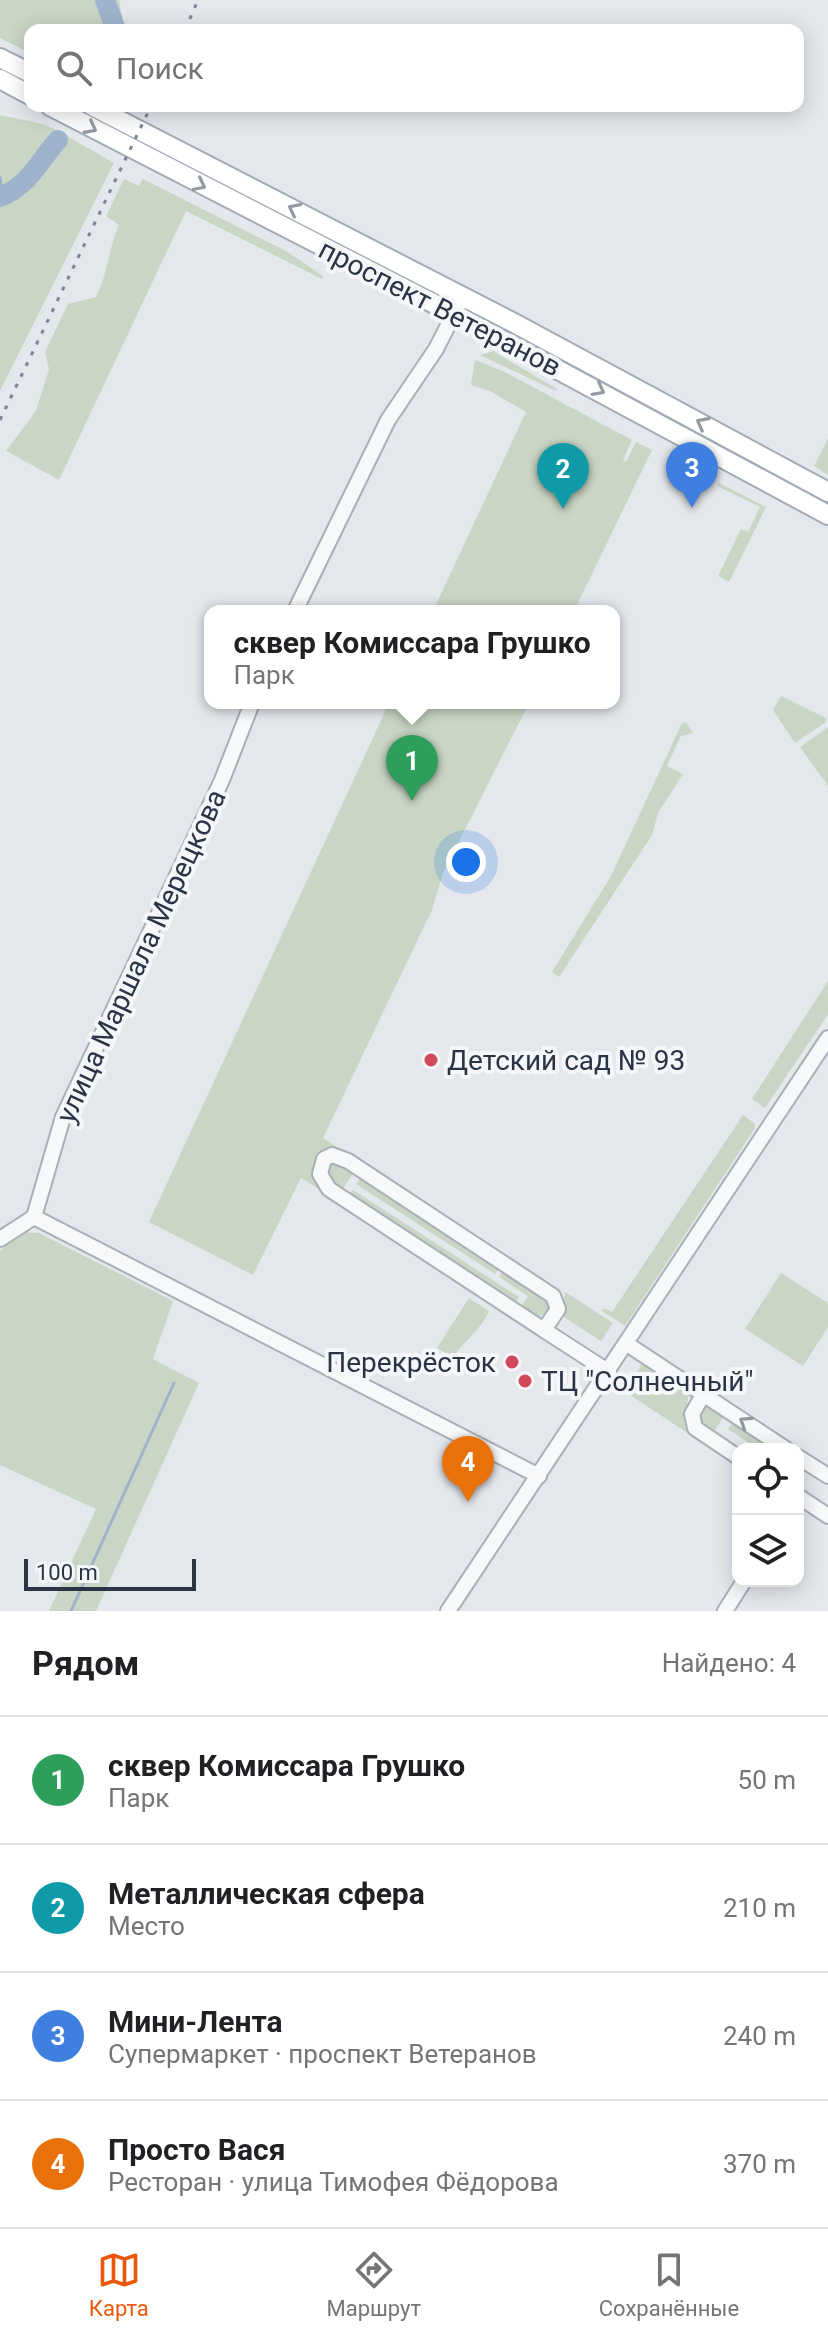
<!DOCTYPE html>
<html lang="ru">
<meta charset="utf-8">
<style>
:root{--surface:#fff;--page:#f2f2f2;--text:#202124;--muted:#757577;--line:#e0e0e0;--accent:#ea580c}
body{margin:0;font-family:Roboto,sans-serif;background:var(--page);color:var(--text)}
.controls{position:absolute;right:24px;bottom:24px;display:grid;overflow:hidden;border-radius:16px;box-shadow:0 4px 20px #0003}
.controls button{width:72px;height:72px;display:grid;place-items:center;padding:0;border:0;border-bottom:2px solid var(--line);background:var(--surface);color:var(--text);font:40px sans-serif}
.scale{position:absolute;left:24px;bottom:20px;width:172px;box-sizing:border-box;padding-left:8px;border:4px solid #2b3445;border-top:0;font-size:22px;line-height:28px;white-space:nowrap;color:#2b3445;-webkit-text-stroke:6px #f4f6f9;paint-order:stroke}
.you{position:absolute;left:466px;top:862px;width:28px;height:28px;margin:-20px;border:6px solid #fff;border-radius:50%;background:#1a73e8;box-shadow:0 0 0 12px #1a73e833}
.badge{display:grid;place-items:center;width:52px;height:52px;border-radius:50%;background:var(--accent);color:#fff;font-size:26px;font-weight:700}
.pin{position:absolute;translate:-50% -66px;filter:drop-shadow(0 2px 4px #0008)}
.pin::after{content:'';position:absolute;top:42px;width:28px;height:24px;background:inherit;clip-path:polygon(0 0,100% 0,50% 100%)}
.popup{position:absolute;left:204px;top:605px;width:416px;height:104px;box-sizing:border-box;display:grid;place-content:center;border-radius:16px;background:var(--surface);filter:drop-shadow(0 2px 6px #0005);font-size:26px;white-space:nowrap;color:var(--muted)}
.popup b{font-size:30px;color:var(--text)}
.popup::after{content:'';position:absolute;left:50%;top:100%;margin-left:-16px;border:16px solid transparent;border-top-color:var(--surface)}
.list{margin:0;padding:0;list-style:none}
h2{display:flex;justify-content:space-between;align-items:center;height:104px;margin:0;padding:0 32px;font-size:34px}
h2 small{font-size:26px;font-weight:400;color:var(--muted)}
.list li{display:grid;grid-template-columns:52px 1fr auto;gap:24px;align-items:center;box-sizing:border-box;height:128px;padding:0 32px;border-top:2px solid var(--line)}
.list b{display:block;font-size:30px;white-space:nowrap}
.list p{margin:0;font-size:26px;white-space:nowrap;color:var(--muted)}
.list em{font-size:26px;font-style:normal;color:var(--muted)}
.icon{flex:none;width:44px;height:44px;fill:none;stroke:currentColor;stroke-width:2;stroke-linecap:round;stroke-linejoin:round}
.map{position:relative;flex:none;width:828px;height:1611px;overflow:hidden}
.search{position:absolute;background:var(--surface);box-shadow:0 4px 20px #0003;left:24px;right:24px;top:24px;height:88px;display:flex;align-items:center;gap:20px;box-sizing:border-box;padding:0 28px;border-radius:16px;color:var(--muted);font-size:30px}
.sheet{height:616px;background:var(--surface)}
nav{display:flex;justify-content:space-around;align-items:center;box-sizing:border-box;height:112px;border-top:2px solid var(--line);background:var(--surface);font-size:22px;color:var(--muted)}
nav a{display:grid;justify-items:center;gap:4px}
nav .on{color:var(--accent)}
.map>svg:first-child{display:block}
</style>
<div class="map">
<svg width="828" height="1611" viewBox="0 0 828 1611">
<rect width="100%" height="100%" fill="#e4e7ec"/>
<g fill="#c9d6c5">
<path d="M0,0H119L125,30H30V53L0,38Z"/>
<path d="M0,115L43,124L57,130L20,184L0,195Z"/>
<path d="M67,136L114,163L0,391V201L25,194Z"/>
<path d="M124,179L139,186L143,179L286,251L323,276L322,279L186,211L59,480L6,451L36,411L49,369L45,352L68,304L96,297C108,274 108,249 119,225L106,216Z"/>
<path d="M493,351L557,389L556,391L480,355Z"/>
<path d="M475,360L503,371L632,440L623,460L626,462L636,442L652,450L574,611H433L526,412L490,391L471,385Z"/>
<path d="M828,438V475L814,466Z"/>
<path d="M719,483L766,507L729,582L718,576L741,529L748,532L760,507L717,486Z"/>
<path d="M781,696L826,718V722L795,743L773,710Z"/>
<path d="M389,703H529L443,873L432,910L323,1138L343,1151L316,1161L315,1176L322,1191L301,1178L253,1275L149,1222Z"/>
<path d="M686,722L693,733L681,736L667,766L683,774L658,813L652,835L559,977L552,972L611,876L682,723Z"/>
<path d="M828,727V786L800,747Z"/>
<path d="M828,981V1014L765,1108L752,1099Z"/>
<path d="M743,1115L755,1124V1128L625,1326L602,1311L604,1308L612,1312Z"/>
<path d="M332,1162L354,1172L342,1190L330,1182L326,1172Z"/>
<path d="M361,1177L499,1267L495,1274L356,1184Z"/>
<path d="M353,1190L519,1297L516,1302L350,1194Z"/>
<path d="M21,1232L39,1233L173,1301L153,1359L199,1383L96,1611H49L96,1509L0,1465V1251Z"/>
<path d="M504,1270L551,1301L548,1314L538,1316L522,1306L528,1296L499,1277Z"/>
<path d="M781,1273L828,1303V1327L803,1366L745,1329Z"/>
<path d="M565,1292L613,1323L601,1341L561,1315Z"/>
<path d="M469,1298L489,1311C481,1330 464,1341 453,1357L437,1348Z"/>
<path d="M643,1363L689,1393L684,1423L689,1434L624,1391Z"/>
<path d="M705,1406L724,1416L713,1433L699,1424L697,1414Z"/>
<path d="M733,1422L774,1449H758L728,1429Z"/>
</g>
<g fill="none" stroke-linecap="round" stroke-linejoin="round">
<g stroke="#9fb4cc" stroke-width="3">
<path d="M0,177L2,196"/>
<path d="M71,1611L174,1383"/>
</g>
<g stroke="#9fb4cc" stroke-width="20">
<path d="M105,0L116,30"/>
<path d="M0,197C30,185 38,162 58,140"/>
</g>
<g stroke="#a9aeb7" stroke-width="18">
<g id="minor">
<path d="M295,611L388,420L436,349L463,296"/>
<path d="M332,1155L348,1161L553,1296L558,1309L544,1330L329,1189L320,1174L324,1159Z"/>
<path d="M34,1217L539,1476"/>
<path d="M0,1239L34,1217L63,1117L222,780L252,703"/>
<path d="M544,1330L609,1372"/>
<path d="M627,1344L786,1449"/>
<path d="M703,1395L692,1414L695,1428L738,1457"/>
<path d="M798,1457L828,1476"/>
<path d="M798,1496L828,1516"/>
<path d="M448,1611L828,1038"/>
<path d="M725,1611L744,1581"/>
</g>
</g>
<g stroke="#a3abb8" stroke-width="22">
<g id="major">
<path d="M0,58L30,73"/>
<path d="M0,79L30,95"/>
<path d="M50,106L454,314L828,515"/>
<path d="M92,106L514,323L828,492"/>
</g>
</g>
<use href="#minor" stroke="#f7f8fa" stroke-width="14"/>
<use href="#major" stroke="#fff" stroke-width="18"/>
<g stroke="#7d8696" stroke-width="3" stroke-dasharray="4 8" stroke-linecap="butt">
<path d="M185,30L198,0"/>
<path d="M0,420L151,106"/>
</g>
</g>
<defs><path id="oneway-chevron" d="M-2-3.5L2.5 0L-2 3.5" fill="none" stroke-width="1.6" stroke-linecap="round" stroke-linejoin="round" transform="scale(2)"/></defs>
<g stroke="#959aa2">
<use href="#oneway-chevron" transform="translate(91 128) rotate(28)"/>
<use href="#oneway-chevron" transform="translate(200 185) rotate(27)"/>
<use href="#oneway-chevron" transform="translate(294 209) rotate(-153)"/>
<use href="#oneway-chevron" transform="translate(599 390) rotate(28)"/>
<use href="#oneway-chevron" transform="translate(702 423) rotate(-152)"/>
</g>
<use stroke="#9196a0" href="#oneway-chevron" transform="translate(745 1422) rotate(-147)"/>
<g fill="#d1495b" stroke="#f4f6f9" stroke-width="3">
<circle cx="431" cy="1060" r="8"/>
<circle cx="512" cy="1362" r="8"/>
<circle cx="525" cy="1381" r="8"/>
</g>
<g text-anchor="middle" dominant-baseline="central" stroke-width="8" stroke-linejoin="round" paint-order="stroke">
<g font-size="28" fill="#2b3445" stroke="#f4f6f9">
<text transform="translate(440 308) rotate(27)">проспект Ветеранов</text>
<text transform="translate(141 956) rotate(-65)">улица Маршала Мерецкова</text>
</g>
<g font-size="28" fill="#2b3445" stroke="#f4f6f9" text-anchor="start">
<text x="447" y="1060">Детский сад № 93</text>
<text x="496" y="1362" text-anchor="end">Перекрёсток</text>
<text x="541" y="1381">ТЦ "Солнечный"</text>
</g>
</g>
</svg>
<div class="controls">
<button><svg class="icon" aria-label="locate" viewBox="0 0 24 24"><circle cx="12" cy="12" r="6"/><path d="M12 2v4M12 18v4M2 12h4M18 12h4"/></svg></button>
<button><svg class="icon" aria-label="layers" viewBox="0 0 24 24"><path d="M12 4l9 5-9 5-9-5zM3 14l9 5 9-5"/></svg></button>
</div>
<div class="scale">100 m</div>
<div class="you"></div>
<div class="pin badge" style="left:412px;top:801px;background:#2e9e5b">1</div>
<div class="popup"><b>сквер Комиссара Грушко</b>Парк</div>
<div class="pin badge" style="left:563px;top:509px;background:#0f9aa8">2</div>
<div class="pin badge" style="left:692px;top:508px;background:#3f7fe0">3</div>
<div class="pin badge" style="left:468px;top:1502px;background:#e8710a">4</div>
<div class="search"><svg class="icon" aria-label="search" viewBox="0 0 24 24"><circle cx="10" cy="10" r="6"/><path d="M15 15l6 6"/></svg>Поиск</div>
</div>
<section class="sheet">
<h2>Рядом<small>Найдено: 4</small></h2>
<ul class="list">
<li><span class="badge" style="background:#2e9e5b">1</span><div><b>сквер Комиссара Грушко</b><p>Парк</p></div><em>50 m</em></li>
<li><span class="badge" style="background:#0f9aa8">2</span><div><b>Металлическая сфера</b><p>Место</p></div><em>210 m</em></li>
<li><span class="badge" style="background:#3f7fe0">3</span><div><b>Мини-Лента</b><p>Супермаркет · проспект Ветеранов</p></div><em>240 m</em></li>
<li><span class="badge" style="background:#e8710a">4</span><div><b>Просто Вася</b><p>Ресторан · улица Тимофея Фёдорова</p></div><em>370 m</em></li>
</ul>
</section>
<nav>
<a class="on"><svg class="icon" aria-label="map" viewBox="0 0 24 24"><path d="M3 6l6-2 6 2 6-2v14l-6 2-6-2-6 2zM9 4v14M15 6v14"/></svg>Карта</a>
<a><svg class="icon" aria-label="directions" viewBox="0 0 24 24"><path d="M12 3l9 9-9 9-9-9zM9 14v-3h6M13 9l2 2-2 2"/></svg>Маршрут</a>
<a><svg class="icon" aria-label="saved" viewBox="0 0 24 24"><path d="M7 4h10v16l-5-4-5 4z"/></svg>Сохранённые</a>
</nav>
